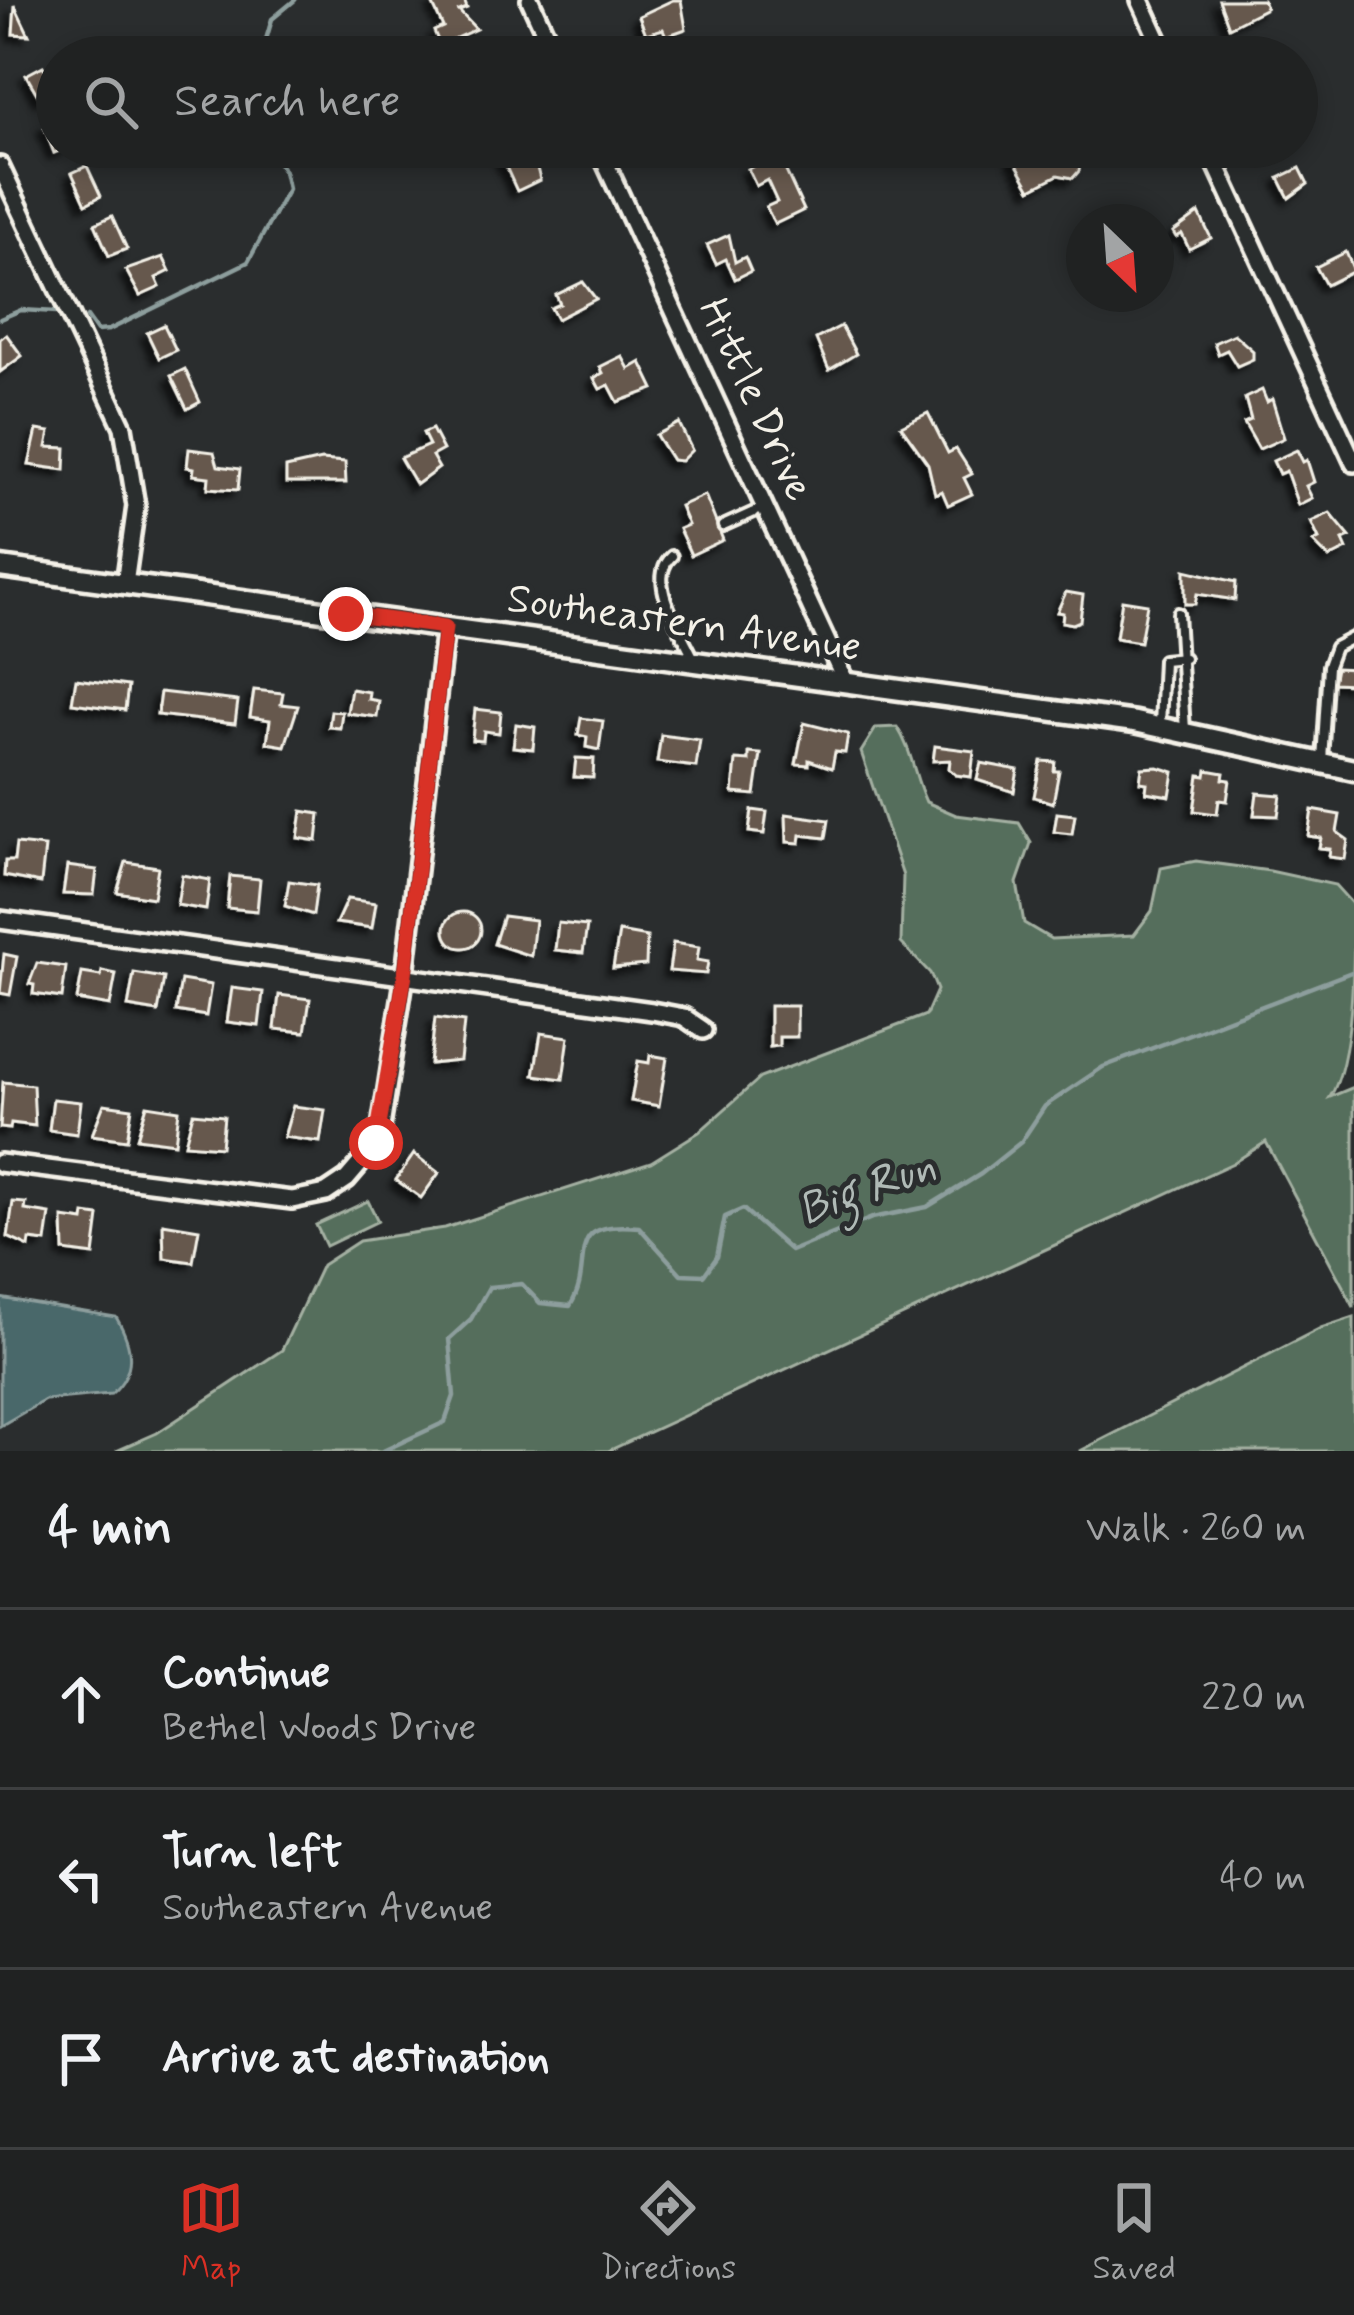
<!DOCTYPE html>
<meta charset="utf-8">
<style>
:root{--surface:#202222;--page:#2d2f2f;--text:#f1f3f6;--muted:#a2a4a5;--line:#3d3f40;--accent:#d93025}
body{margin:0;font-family:Mynerve,sans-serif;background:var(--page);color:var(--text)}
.compass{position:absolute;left:1066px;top:204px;width:108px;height:108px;border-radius:50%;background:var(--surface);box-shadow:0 6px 18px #0003;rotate:155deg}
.stop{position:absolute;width:36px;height:36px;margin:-27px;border:9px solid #d93025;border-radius:50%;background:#fff}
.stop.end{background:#d93025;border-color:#fff;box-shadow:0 3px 12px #0008}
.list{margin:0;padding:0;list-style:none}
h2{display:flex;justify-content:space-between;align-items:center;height:156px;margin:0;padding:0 48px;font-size:51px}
h2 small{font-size:39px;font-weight:400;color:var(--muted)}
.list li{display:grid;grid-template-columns:78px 1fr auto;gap:36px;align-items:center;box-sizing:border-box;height:180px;padding:0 48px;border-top:3px solid var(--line)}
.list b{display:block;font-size:45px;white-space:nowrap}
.list p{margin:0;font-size:39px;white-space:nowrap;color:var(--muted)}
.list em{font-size:39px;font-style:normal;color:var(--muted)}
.icon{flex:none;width:66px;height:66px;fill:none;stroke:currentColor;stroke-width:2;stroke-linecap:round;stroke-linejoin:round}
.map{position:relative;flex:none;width:1354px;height:1451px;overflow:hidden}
.search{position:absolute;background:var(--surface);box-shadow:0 6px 18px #0003;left:36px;right:36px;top:36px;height:132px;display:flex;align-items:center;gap:30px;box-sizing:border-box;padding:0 42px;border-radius:66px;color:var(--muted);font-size:45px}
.sheet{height:696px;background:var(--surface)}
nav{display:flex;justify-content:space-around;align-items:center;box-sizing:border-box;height:168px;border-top:3px solid var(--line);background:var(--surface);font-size:33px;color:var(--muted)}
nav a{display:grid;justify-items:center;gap:6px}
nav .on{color:var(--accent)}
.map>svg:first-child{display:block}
</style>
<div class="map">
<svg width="1354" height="1451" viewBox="0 0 1354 1451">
<defs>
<filter id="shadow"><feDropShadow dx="-6" dy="6" stdDeviation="3" flood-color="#0009"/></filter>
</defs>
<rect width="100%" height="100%" fill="#2a2d2e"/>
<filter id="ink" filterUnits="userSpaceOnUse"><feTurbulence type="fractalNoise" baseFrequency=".00833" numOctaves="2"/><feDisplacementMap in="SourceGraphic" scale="24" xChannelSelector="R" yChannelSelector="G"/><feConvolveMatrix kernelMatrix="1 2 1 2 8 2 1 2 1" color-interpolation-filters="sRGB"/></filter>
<g filter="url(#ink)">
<g fill="#556e5b" stroke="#a4b0a2" stroke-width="3">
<path d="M897,727C912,750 914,776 926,802L956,815L1019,823L1031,843L1017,883L1024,923L1051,939L1134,935L1152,911L1161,868L1196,861L1270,871L1335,885L1354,906C1354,955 1354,1060 1330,1097L1354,1087V1307L1266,1142L1233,1163L608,1451H116L157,1433L282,1350L322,1265L359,1241L445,1228L651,1162L699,1132L760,1078L926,1015L937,990L930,973L901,943L903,876L861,752L876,728Z"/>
<path d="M368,1201L378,1221L326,1246L316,1225Z"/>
<path d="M1354,1317V1451H1080L1321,1328Z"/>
</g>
<path fill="#49676b" stroke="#8d9e9d" stroke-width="3" d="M0,1298L116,1317C133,1346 137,1371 111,1394L45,1400L0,1426Z"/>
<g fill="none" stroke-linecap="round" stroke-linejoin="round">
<g stroke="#8d9e9d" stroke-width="4.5">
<path d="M261,57L272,19L295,0"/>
<path d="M87,317L97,331L109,330L248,262L288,189L284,171L268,147"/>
<path d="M0,319L21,310L57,312"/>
<path d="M383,1451L445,1422L454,1396L449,1339L471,1319L489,1287L522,1284L540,1303L570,1306C597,1265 558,1219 639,1227L681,1274L704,1275L717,1257L725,1217L743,1209L791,1251L872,1218L927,1207L981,1174L1021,1142L1045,1106L1103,1067L1354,971"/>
</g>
</g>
<g fill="#66584d" stroke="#f4f1e8" stroke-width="3" filter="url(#shadow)">
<path d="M439,0H464L467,8L459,11L476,29L440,45L434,31L443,27L432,3Z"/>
<path d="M673,0H681L686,29L666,36L663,29L646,34L639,16Z"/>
<path d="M1219,0H1263L1266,8L1229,27Z"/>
<path d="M15,5L17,10L29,35L13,34Z"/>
<path d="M43,66L56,90L40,99L26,75Z"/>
<path d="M57,122V147H69L54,153L44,127Z"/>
<path d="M497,147L533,152L540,180L517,191Z"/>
<path d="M1024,147L1077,149L1082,151L1079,171L1073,178L1058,175L1031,189L1012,156Z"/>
<path d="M778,154L804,210L775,224L766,207L777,202L767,180L756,186L748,169Z"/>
<path d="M87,166L101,196L86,204L72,173Z"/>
<path d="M1300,168L1308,184L1289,198L1279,178Z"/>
<path d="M1199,213L1211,238L1189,249L1182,234L1176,237L1173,232Z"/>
<path d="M112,216L127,249L109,256L95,224Z"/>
<path d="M729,235L735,262L745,257L751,271L735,279L726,259L716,264L707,245Z"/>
<path d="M1346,252L1354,271L1326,285L1316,267Z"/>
<path d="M163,257L170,271L156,278L160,287L140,296L126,270Z"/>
<path d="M583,282L596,299L557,319L551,308L560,304L556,295Z"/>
<path d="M164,325L176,350L159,358L147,333Z"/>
<path d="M841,326L856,354L829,370L816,339Z"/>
<path d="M6,334L22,356L0,372V339Z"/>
<path d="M1234,334L1253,351V359L1237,366L1227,350L1218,354L1214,343Z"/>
<path d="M622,356L629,369L641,362L654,389L618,402L609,385L600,389L594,378L603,373L600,367Z"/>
<path d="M185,369L200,402L187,409L171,376Z"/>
<path d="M1262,390L1267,402L1272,399L1284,438L1259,449L1244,423L1251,420L1245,398Z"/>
<path d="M928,413L948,453L956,449L972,474L964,478L972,494L948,505L942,491L935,494L928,464L901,426Z"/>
<path d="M679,423L692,450L681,461L672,460L656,435Z"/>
<path d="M432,429L443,450L432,456L439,468L416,485L400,458L429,445L423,433Z"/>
<path d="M37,430L50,432L47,447L66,448L65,470L29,465Z"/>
<path d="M189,449L214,452L218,466L240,469L238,490L208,488L209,477L193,475L194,468L187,467Z"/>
<path d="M1297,450L1303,462L1307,460L1314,482L1306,486L1312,498L1298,505L1286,471L1279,474L1273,461Z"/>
<path d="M321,460L345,462L346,483H286V468Z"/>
<path d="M705,495L723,540L691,555L679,529L688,525L680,506Z"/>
<path d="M1330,513L1350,537L1343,540L1347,549L1329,558L1313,542L1319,539L1311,522Z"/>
<path d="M1185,570L1236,582L1235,600L1197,594L1195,604H1185Z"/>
<path d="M1066,592L1083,595L1080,621L1073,624L1062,622L1063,613L1057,612Z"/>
<path d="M1122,600L1147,604L1140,642L1116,638Z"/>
<path d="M1336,668L1354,669V684L1333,683Z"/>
<path d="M76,679L128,686L125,710L72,703Z"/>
<path d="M351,689L369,692L368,699L379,701L377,717L347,713Z"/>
<path d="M254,690L283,693L281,704L298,706L285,746L267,743L270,720L250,717Z"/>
<path d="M160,692L238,701L235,724L157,715Z"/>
<path d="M475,709L501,712L499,733L484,731L483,741L472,740Z"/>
<path d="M331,711L342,712L340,728L329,727Z"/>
<path d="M581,718L603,721L599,750L586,747L587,737L578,735Z"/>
<path d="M804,723L848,734L845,753L835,752L832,768L809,760V765L796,764Z"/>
<path d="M516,724L535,727L533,749L513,747Z"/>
<path d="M661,735L700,740L696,767L657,762Z"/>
<path d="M935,746L974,751L971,777L956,775L949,769L950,760L933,761Z"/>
<path d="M749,753L761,754L755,795L733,793L736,760L749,761Z"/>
<path d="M576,758L594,759L593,778L574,777Z"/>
<path d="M1041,761L1055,762L1054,771H1059L1053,803L1034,797Z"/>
<path d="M981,763L1018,770L1014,792L977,780Z"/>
<path d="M1158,767L1174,772L1170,796L1146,792L1147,783L1140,782L1142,768Z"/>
<path d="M1207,770L1224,773L1223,779L1230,780L1227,801L1219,800L1217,814L1194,811L1199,775L1206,776Z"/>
<path d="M1257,793L1281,795L1278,816L1254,815Z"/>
<path d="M752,810L767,812L764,834L749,832Z"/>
<path d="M1312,810L1340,815L1337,832L1348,840L1345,859L1329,857L1330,849L1319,848L1321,838L1308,836Z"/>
<path d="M302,811L320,814L317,841L298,838Z"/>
<path d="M1057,813L1075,815L1072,834L1054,832Z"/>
<path d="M786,814L829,820L826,838L801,835L800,843L787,842Z"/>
<path d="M16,844L45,847L41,883L4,876L5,861H14Z"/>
<path d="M126,862L158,867L153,898L117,892Z"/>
<path d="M67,866L97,870L94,895L63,894Z"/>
<path d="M182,875L210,880L206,910L177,905Z"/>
<path d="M230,876L260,879L257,911L227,908Z"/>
<path d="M289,881L317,885L313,915L285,906Z"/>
<path d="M347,899L376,903L372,928L336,923Z"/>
<circle cx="463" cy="930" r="18"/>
<path d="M503,916L535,920L531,956L494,944Z"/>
<path d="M558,923L587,926L583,953L555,950Z"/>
<path d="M619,932L647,937L646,965L613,968Z"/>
<path d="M673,943L699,947L697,960L708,962L706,974L669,971Z"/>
<path d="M4,954L17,957L10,995L0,993Z"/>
<path d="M37,963L66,967L62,998L33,994L34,985L29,984Z"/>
<path d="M102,971L116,974L110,1006L77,1000L82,973L101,976Z"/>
<path d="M134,973L164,978L158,1012L128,1007Z"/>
<path d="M181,980L211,985L206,1016L176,1011Z"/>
<path d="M232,988L263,992L259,1026L227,1022Z"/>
<path d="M279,995L310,999L305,1032L275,1029Z"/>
<path d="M770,1006H797V1037H779V1046L770,1047Z"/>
<path d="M435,1018L464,1022L460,1061L430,1064Z"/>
<path d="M541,1033L569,1037L563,1079L534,1075Z"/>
<path d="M650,1055L667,1058L659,1106L631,1101L638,1061L649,1063Z"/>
<path d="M3,1082L33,1085L35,1126L11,1123L10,1129L0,1128Z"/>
<path d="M53,1099L81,1102L77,1134L49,1130Z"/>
<path d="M104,1104L132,1108L127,1140L92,1135Z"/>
<path d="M147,1105L179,1110L175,1143L137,1138Z"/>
<path d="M293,1106L325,1110L320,1142L284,1137Z"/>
<path d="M193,1113L224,1116L221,1147L185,1144Z"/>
<path d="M414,1154L439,1173L421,1198L396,1180Z"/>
<path d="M13,1202L26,1203L25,1210L50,1214L46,1242L30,1240L29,1247L8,1237Z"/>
<path d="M85,1214L99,1216L94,1255L64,1251L63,1218L84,1221Z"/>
<path d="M163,1223L199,1229L193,1262L164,1258Z"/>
</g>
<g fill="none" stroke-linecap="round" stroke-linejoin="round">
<g stroke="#f4f1e8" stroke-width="16">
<g id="service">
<path d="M723,526L763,508"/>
<path d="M672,556C645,580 681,630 693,657"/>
<path d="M1178,613L1185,731"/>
<path d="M1160,725L1163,660L1184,658"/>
<path d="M1322,760L1328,666L1335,647L1354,637"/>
</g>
</g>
<g stroke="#f4f1e8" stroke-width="24">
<g id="minor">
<path d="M530,0L556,57"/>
<path d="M1140,0L1166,57"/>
<path d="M598,147L846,683"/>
<path d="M1208,147L1354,463"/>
<path d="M0,166L123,427L136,506L125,584"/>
<path d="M0,920L652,1011L684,1017L703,1030"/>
<path d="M0,1163L292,1200L326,1193L347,1179L371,1151L381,1127L405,974L445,627"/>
</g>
</g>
<g stroke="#f4f1e8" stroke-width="27">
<path id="tertiary" d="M0,567L1135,722L1354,770"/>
</g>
<use href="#service" stroke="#2a2d2e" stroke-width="8"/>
<use href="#minor" stroke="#2a2d2e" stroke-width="15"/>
<use href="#tertiary" stroke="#2a2d2e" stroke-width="18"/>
</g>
</g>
<g fill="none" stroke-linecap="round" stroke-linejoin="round" filter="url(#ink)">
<path stroke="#d93025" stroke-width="15" d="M346,614L445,627L405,974L376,1143"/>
</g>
<g text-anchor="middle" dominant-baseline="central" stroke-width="10" stroke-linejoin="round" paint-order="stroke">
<g font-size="42" fill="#f4f1e8" stroke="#2a2d2e">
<text transform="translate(755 400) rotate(65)">Hittle Drive</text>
<text transform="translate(684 624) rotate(8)">Southeastern Avenue</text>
</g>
<g font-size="45" font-style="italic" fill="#b0bab6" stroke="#2a2d2e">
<text transform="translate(867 1189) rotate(-20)">Big Run</text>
</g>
</g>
</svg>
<svg class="compass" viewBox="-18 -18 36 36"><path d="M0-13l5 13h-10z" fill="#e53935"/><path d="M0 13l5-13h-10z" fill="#a2a4a5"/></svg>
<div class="stop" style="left:376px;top:1143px"></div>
<div class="stop end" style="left:346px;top:614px"></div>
<div class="search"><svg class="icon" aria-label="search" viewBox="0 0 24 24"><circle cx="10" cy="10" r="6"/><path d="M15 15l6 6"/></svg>Search here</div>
</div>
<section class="sheet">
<h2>4 min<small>Walk · 260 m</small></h2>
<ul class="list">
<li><svg class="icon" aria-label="ahead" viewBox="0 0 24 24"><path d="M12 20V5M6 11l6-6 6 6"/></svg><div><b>Continue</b><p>Bethel Woods Drive</p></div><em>220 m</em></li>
<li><svg class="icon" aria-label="left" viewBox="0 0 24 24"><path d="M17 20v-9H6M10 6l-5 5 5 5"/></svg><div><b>Turn left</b><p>Southeastern Avenue</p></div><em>40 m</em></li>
<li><svg class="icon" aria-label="arrive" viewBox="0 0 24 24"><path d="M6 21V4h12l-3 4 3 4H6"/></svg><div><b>Arrive at destination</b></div></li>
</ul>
</section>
<nav>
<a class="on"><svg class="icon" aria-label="map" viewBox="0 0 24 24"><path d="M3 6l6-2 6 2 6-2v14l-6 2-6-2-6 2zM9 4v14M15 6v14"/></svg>Map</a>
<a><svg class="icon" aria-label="directions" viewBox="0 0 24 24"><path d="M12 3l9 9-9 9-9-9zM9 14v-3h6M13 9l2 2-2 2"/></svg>Directions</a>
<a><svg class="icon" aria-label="saved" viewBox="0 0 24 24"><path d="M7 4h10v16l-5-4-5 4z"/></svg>Saved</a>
</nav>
